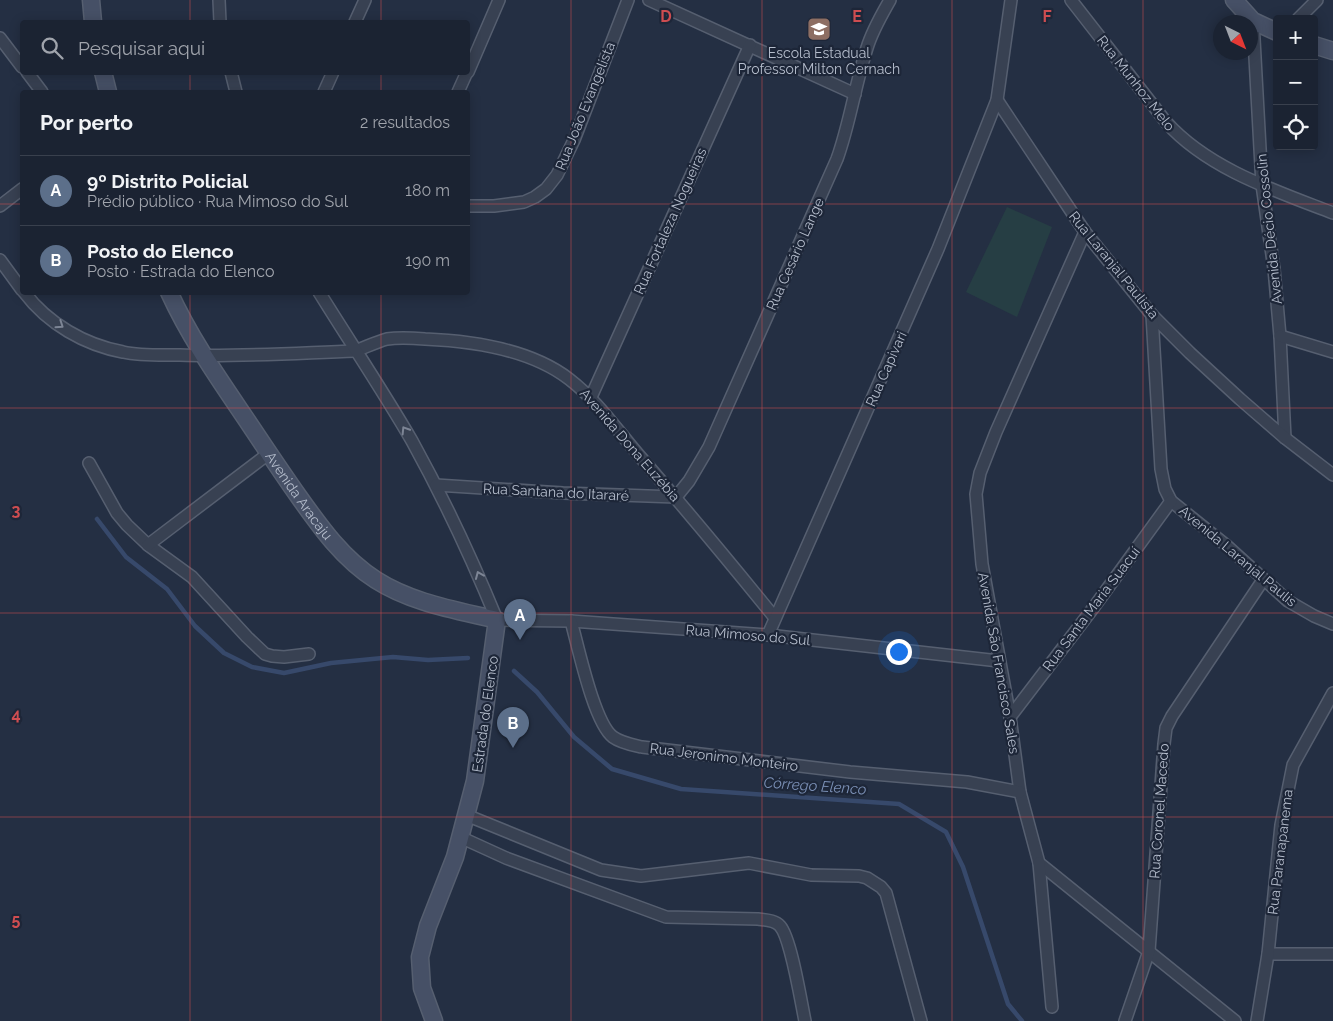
<!DOCTYPE html>
<html lang="pt">
<meta charset="utf-8">
<style>
:root{--surface:#1b2332;--page:#242b3a;--text:#f1f3f6;--muted:#a0a4ac;--line:#39404d;--accent:#d93025}
body{margin:0;font-family:Raleway,sans-serif;background:var(--page);color:var(--text)}
.controls{position:absolute;right:15px;top:15px;display:grid;overflow:hidden;border-radius:5px;box-shadow:0 2px 12px #0003}
.controls button{width:45px;height:45px;display:grid;place-items:center;padding:0;border:0;border-bottom:1px solid var(--line);background:var(--surface);color:var(--text);font:25px sans-serif}
.compass{position:absolute;left:1213px;top:15px;width:45px;height:45px;border-radius:50%;background:var(--surface);box-shadow:0 2px 12px #0003;rotate:138deg}
.you{position:absolute;left:898px;top:651px;width:18px;height:18px;margin:-12px;border:4px solid #fff;border-radius:50%;background:#1a73e8;box-shadow:0 0 0 8px #1a73e833}
.badge{display:grid;place-items:center;width:32px;height:32px;border-radius:50%;background:var(--accent);color:#fff;font-size:16px;font-weight:700}
.pin{position:absolute;translate:-50% -41px;filter:drop-shadow(0 1px 2px #0008)}
.pin::after{content:'';position:absolute;top:26px;width:18px;height:15px;background:inherit;clip-path:polygon(0 0,100% 0,50% 100%)}
.list{margin:0;padding:0;list-style:none}
h2{display:flex;justify-content:space-between;align-items:center;height:65px;margin:0;padding:0 20px;font-size:21px}
h2 small{font-size:16px;font-weight:400;color:var(--muted)}
.list li{display:grid;grid-template-columns:32px 1fr auto;gap:15px;align-items:center;box-sizing:border-box;height:70px;padding:0 20px;border-top:1px solid var(--line)}
.list b{display:block;font-size:19px;white-space:nowrap}
.list p{margin:0;font-size:16px;white-space:nowrap;color:var(--muted)}
.list em{font-size:16px;font-style:normal;color:var(--muted)}
.icon{flex:none;width:28px;height:28px;fill:none;stroke:currentColor;stroke-width:2;stroke-linecap:round;stroke-linejoin:round}
.map{position:relative;flex:none;width:1333px;height:1021px;overflow:hidden}
.search{position:absolute;background:var(--surface);box-shadow:0 2px 12px #0003;left:20px;top:20px;width:450px;height:55px;display:flex;align-items:center;gap:12px;box-sizing:border-box;padding:0 18px;border-radius:5px;color:var(--muted);font-size:19px}
.panel{position:absolute;background:var(--surface);box-shadow:0 2px 12px #0003;left:20px;top:90px;width:450px;height:205px;border-radius:5px}
.map>svg:first-child{display:block}
</style>
<div class="map">
<svg width="1333" height="1021" viewBox="0 0 1333 1021">
<rect width="100%" height="100%" fill="#242f43"/>
<path fill="#263e44" d="M1007,207L1052,227L1017,317L966,292Z"/>
<g fill="none" stroke-linecap="round" stroke-linejoin="round">
<g stroke="#37496b" stroke-width="4.5">
<path d="M97,519L126,557L167,589L195,626L224,653L252,667L284,673L331,663L393,657L428,660L468,658"/>
<path d="M514,671L537,692L574,737L612,769L681,789L899,804L946,832L963,867L1008,1004L1022,1021"/>
</g>
<g stroke="#565f70" stroke-width="14">
<g id="street">
<path d="M219,0L220,22"/>
<path d="M649,0L855,94"/>
<path d="M1071,0L1166,122C1208,169 1276,191 1333,213"/>
<path d="M1298,19L1317,0"/>
<path d="M1253,21L1262,185L1274,269L1280,336L1285,438"/>
<path d="M355,22L365,0"/>
<path d="M0,38L22,67"/>
<path d="M27,72L42,92"/>
<path d="M231,72L236,92"/>
<path d="M468,72L499,0"/>
<path d="M324,92L333,72"/>
<path d="M458,92L467,72"/>
<path d="M997,100L1085,232L1152,315L1190,353L1240,399L1285,438L1333,475"/>
<path d="M0,206L22,189"/>
<path d="M468,206H494L524,202L535,197L546,189L557,175L574,140L628,0"/>
<path d="M1085,232L996,432L980,473L976,494L982,564L1010,717L1020,792L1039,863L1235,1021"/>
<path d="M0,260L22,290"/>
<path d="M24,292C48,324 85,345 123,352C141,356 162,355 180,355C238,357 297,353 355,351C366,347 376,342 387,339C400,337 413,338 425,339C473,341 530,349 569,379C599,402 619,433 643,460C688,512 732,565 775,618"/>
<path d="M319,292C350,342 383,391 412,441C444,499 472,559 497,620L571,621L768,635L999,661"/>
<path d="M1152,315L1161,469L1165,489L1171,501L1227,546L1288,601L1314,616L1333,624"/>
<path d="M1280,336L1333,352"/>
<path d="M591,397L750,45"/>
<path d="M89,463L117,513L127,525L148,545L192,577L247,637L265,654L272,656L284,657L309,654"/>
<path d="M436,485L563,493L676,497L689,481L709,447L837,159C850,123 855,85 867,48C872,31 881,16 890,0"/>
<path d="M148,545L268,454"/>
<path d="M571,621C578,646 594,723 613,737C621,743 633,745 642,747L850,772L967,782L1020,792"/>
<path d="M768,635L938,249L997,100L1011,0"/>
<path d="M1010,717L1094,607L1171,501"/>
<path d="M466,815L601,870L641,876L749,863L811,875L859,876L867,878L881,887L886,893L921,1021"/>
<path d="M460,837L506,858L666,917L758,919C765,920 775,920 780,926C791,938 801,1002 805,1021"/>
<path d="M1039,863L1052,1007"/>
<path d="M1268,954H1333"/>
<path d="M1125,1021L1149,951L1164,744L1166,728L1172,716L1263,580"/>
<path d="M1257,1021L1268,954L1281,825L1293,765L1333,693"/>
</g>
</g>
<g stroke="#565f70" stroke-width="19">
<g id="secondary">
<path d="M91,0L93,22"/>
<path d="M1234,0L1253,21L1277,32"/>
<path d="M1314,45L1333,51"/>
<path d="M103,72L108,92"/>
<path id="s1" d="M169,292C191,340 221,382 250,425C266,449 282,473 299,497C321,528 343,559 376,580C412,603 456,610 497,620L475,781L455,857L428,926L420,957L422,988L434,1021"/>
</g>
</g>
<use href="#street" stroke="#384152" stroke-width="11"/>
<use href="#secondary" stroke="#465066" stroke-width="16"/>
</g>
<defs><path id="oneway-chevron" d="M-2-3.5L2.5 0L-2 3.5" fill="none" stroke-width="1.6" stroke-linecap="round" stroke-linejoin="round" transform="scale(1.25)"/></defs>
<g stroke="#7d8595">
<use href="#oneway-chevron" transform="translate(60 325) rotate(34)"/>
<use href="#oneway-chevron" transform="translate(405 430) rotate(-122)"/>
<use href="#oneway-chevron" transform="translate(479 575) rotate(-113)"/>
</g>
<path fill="none" stroke="#ce4d51" stroke-width="1" stroke-opacity="0.55" d="M190,0V22M381,0V22M571,0V1021M762,0V1021M952,0V1021M1143,0V1021M190,72V92M381,72V92M0,204H22M468,204H1333M190,292V1021M381,292V1021M0,408H1333M0,613H1333M0,817H1333"/>
<defs>
<g id="school-square" transform="scale(1.25)"><rect x="-9" y="-9" width="18" height="18" rx="4" fill="#8d6e63" stroke="#1d2638"/><path d="M0-5L7-2L0 1L-7-2ZM-4 1L0 2.5L4 1V4Q0 6-4 4Z" fill="#fff"/></g>
</defs>
<g fill-rule="evenodd">
<use href="#school-square" x="819" y="29"/>
</g>
<g text-anchor="middle" dominant-baseline="central" stroke-width="4.5" stroke-linejoin="round" paint-order="stroke">
<g font-size="14" fill="#b5bdcc" stroke="#1d2638">
<text x="819" y="53">Escola Estadual<tspan x="819" dy="16">Professor Milton Cernach</tspan></text>
</g>
<g font-size="14" fill="#b5bdcc" stroke="#1d2638">
<text transform="translate(1136 83) rotate(52)">Rua Munhoz Melo</text>
<text transform="translate(585 106) rotate(-68)">Rua João Evangelista</text>
<text transform="translate(670 221) rotate(-66)">Rua Fortaleza Nogueiras</text>
<text transform="translate(1269 229) rotate(-96)">Avenida Décio Cossolin</text>
<text transform="translate(795 254) rotate(-66)">Rua Cesário Lange</text>
<text transform="translate(1114 265) rotate(51)">Rua Laranjal Paulista</text>
<text transform="translate(886 369) rotate(-66)">Rua Capivari</text>
<text transform="translate(630 445) rotate(49)">Avenida Dona Euzébia</text>
<text transform="translate(556 492) rotate(3)">Rua Santana do Itararé</text>
<text stroke="none"><textPath href="#s1" startOffset="242">Avenida Aracaju</textPath></text>
<text transform="translate(1238 556) rotate(40)">Avenida Laranjal Paulis</text>
<text transform="translate(1091 609) rotate(-53)">Rua Santa Maria Suacuí</text>
<text transform="translate(748 635) rotate(5)">Rua Mimoso do Sul</text>
<text transform="translate(999 663) rotate(80)">Avenida São Francisco Sales</text>
<text transform="translate(485 714) rotate(-82)">Estrada do Elenco</text>
<text transform="translate(724 757) rotate(7)">Rua Jeronimo Monteiro</text>
<text transform="translate(1159 811) rotate(-86)">Rua Coronel Macedo</text>
<text transform="translate(1280 852) rotate(-83)">Rua Paranapanema</text>
</g>
<g font-size="15" font-style="italic" fill="#7b90b6" stroke="#1d2638">
<text transform="translate(815 786) rotate(4)">Córrego Elenco</text>
</g>
</g>
<g font-size="16" text-anchor="middle" font-weight="bold" fill="#ce4d51" stroke="#1d2638" stroke-width="4.5" stroke-linejoin="round" paint-order="stroke">
<text x="666" y="22">D</text>
<text x="857" y="22">E</text>
<text x="1047" y="22">F</text>
<text x="16" y="516">3</text>
<text x="16" y="720">4</text>
<text x="16" y="925">5</text>
</g>
</svg>
<div class="controls">
<button>+</button>
<button>−</button>
<button><svg class="icon" aria-label="locate" viewBox="0 0 24 24"><circle cx="12" cy="12" r="6"/><path d="M12 2v4M12 18v4M2 12h4M18 12h4"/></svg></button>
</div>
<svg class="compass" viewBox="-18 -18 36 36"><path d="M0-13l5 13h-10z" fill="#e53935"/><path d="M0 13l5-13h-10z" fill="#a0a4ac"/></svg>
<div class="you"></div>
<div class="pin badge" style="left:520px;top:640px;background:#5c6f8a">A</div>
<div class="pin badge" style="left:513px;top:748px;background:#5c6f8a">B</div>
<div class="search"><svg class="icon" aria-label="search" viewBox="0 0 24 24"><circle cx="10" cy="10" r="6"/><path d="M15 15l6 6"/></svg>Pesquisar aqui</div>
<section class="panel">
<h2>Por perto<small>2 resultados</small></h2>
<ul class="list">
<li><span class="badge" style="background:#5c6f8a">A</span><div><b>9º Distrito Policial</b><p>Prédio público · Rua Mimoso do Sul</p></div><em>180 m</em></li>
<li><span class="badge" style="background:#5c6f8a">B</span><div><b>Posto do Elenco</b><p>Posto · Estrada do Elenco</p></div><em>190 m</em></li>
</ul>
</section>
</div>
